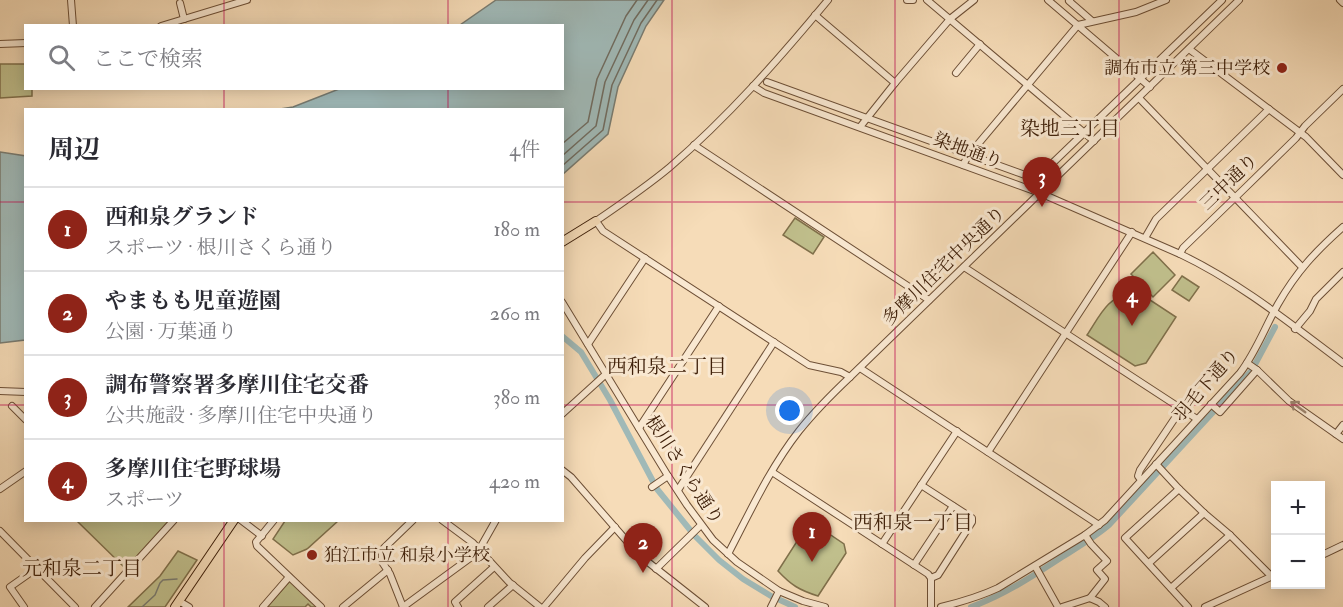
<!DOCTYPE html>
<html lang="ja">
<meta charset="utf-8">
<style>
:root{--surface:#fff;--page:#f7f7f7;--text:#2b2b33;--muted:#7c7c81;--line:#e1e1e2;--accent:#8f2418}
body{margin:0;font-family:"IM FELL Double Pica","Noto Serif JP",serif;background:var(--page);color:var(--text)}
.controls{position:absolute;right:18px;bottom:18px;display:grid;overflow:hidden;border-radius:0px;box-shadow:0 3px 15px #0003}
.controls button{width:54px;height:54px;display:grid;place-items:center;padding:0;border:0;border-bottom:2px solid var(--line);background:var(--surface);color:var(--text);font:30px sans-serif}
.you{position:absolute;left:790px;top:411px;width:21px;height:21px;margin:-15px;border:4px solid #fff;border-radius:50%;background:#1a73e8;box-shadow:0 0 0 9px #1a73e833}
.badge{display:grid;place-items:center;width:39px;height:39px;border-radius:50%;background:var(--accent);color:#fff;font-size:20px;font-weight:700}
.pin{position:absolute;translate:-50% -50px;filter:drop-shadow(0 2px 3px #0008)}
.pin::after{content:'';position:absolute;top:32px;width:21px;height:18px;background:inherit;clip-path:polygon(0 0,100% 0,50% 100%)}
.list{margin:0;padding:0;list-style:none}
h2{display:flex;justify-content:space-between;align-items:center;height:78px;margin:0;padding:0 24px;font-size:26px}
h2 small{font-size:20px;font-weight:400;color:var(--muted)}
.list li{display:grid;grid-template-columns:39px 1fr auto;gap:18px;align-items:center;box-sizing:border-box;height:84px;padding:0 24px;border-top:2px solid var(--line)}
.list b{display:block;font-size:22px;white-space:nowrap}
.list p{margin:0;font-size:20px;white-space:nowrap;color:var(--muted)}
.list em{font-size:20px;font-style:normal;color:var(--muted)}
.icon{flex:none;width:33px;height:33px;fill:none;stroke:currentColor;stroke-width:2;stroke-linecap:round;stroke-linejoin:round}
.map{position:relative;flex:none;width:1343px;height:607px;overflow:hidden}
.search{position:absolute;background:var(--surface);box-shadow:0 3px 15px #0003;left:24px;top:24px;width:540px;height:66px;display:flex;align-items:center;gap:15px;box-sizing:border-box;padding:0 21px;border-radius:0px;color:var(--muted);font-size:22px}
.panel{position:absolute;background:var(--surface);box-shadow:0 3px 15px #0003;left:24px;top:108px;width:540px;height:414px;border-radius:0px}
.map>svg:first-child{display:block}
</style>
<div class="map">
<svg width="1343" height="607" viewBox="0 0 1343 607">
<rect width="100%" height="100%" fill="#f6dcb8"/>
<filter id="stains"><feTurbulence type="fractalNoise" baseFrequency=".00333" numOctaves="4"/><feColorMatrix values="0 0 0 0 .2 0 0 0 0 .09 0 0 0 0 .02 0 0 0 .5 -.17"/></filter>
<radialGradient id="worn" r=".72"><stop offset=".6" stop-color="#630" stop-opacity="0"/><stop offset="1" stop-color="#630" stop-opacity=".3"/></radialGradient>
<g fill="#c0bf8c" stroke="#80704b" stroke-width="1.5">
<path d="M0,64H25L26,88L32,89V96L0,98Z"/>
<path d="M795,218L824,237L813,254L783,235Z"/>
<path d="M1153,252L1175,275L1153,297L1131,274Z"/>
<path d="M1182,276L1199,287L1189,301L1172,290Z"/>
<path d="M1132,293L1144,296L1176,317L1146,363L1135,366L1087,335C1099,317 1108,295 1132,293Z"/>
<path d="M77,521H169L126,569Z"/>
<path d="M285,521V520L338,521L307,549L293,555L273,539Z"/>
<path d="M810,521L844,544L846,553L818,596C799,590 791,585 778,571Z"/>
<path d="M178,551L197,560L165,607H128L160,576Z"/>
<path d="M290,581L317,607H311L308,604L305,607H267Z"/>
</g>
<g fill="#a0b9b7" stroke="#797c72" stroke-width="1.5">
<path d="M496,0H664L646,26L618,87L608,134L563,174L562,110L280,109L293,107L339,89L562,88V26L460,25Z"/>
<path d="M0,152L26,156L25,340L0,343Z"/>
</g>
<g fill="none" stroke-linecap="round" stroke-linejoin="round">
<g stroke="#706c60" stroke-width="1.5">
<path d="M562,144L588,122L597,79L626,16L637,0"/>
<path d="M562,156L596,126L605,82L634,20L648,0"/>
<path d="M562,166L603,130L612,85L641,23L657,0"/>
</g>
<path stroke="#797c72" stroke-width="1.5" d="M142,607L155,595L160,583L163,580L177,579"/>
<g stroke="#a0b9b7" stroke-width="6">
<path d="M562,336L581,352L610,400L657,489L695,536L719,560L743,579L771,596"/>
<path d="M780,600L795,607"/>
<path d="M971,607C1004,595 1033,576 1062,557C1078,547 1095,537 1109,525L1252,370L1275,327"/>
</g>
<g stroke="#6d4f36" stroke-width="8">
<g id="minor">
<path d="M71,0L73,26"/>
<path d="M828,0C779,59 728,117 670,167C646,187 621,204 596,221L603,231L809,365L841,372L850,377"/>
<path d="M907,0H913"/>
<path d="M927,0L1094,141"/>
<path d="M1048,0L1150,87"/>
<path d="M1070,0L1069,1L1092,21"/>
<path d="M1340,0L1343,3"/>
<path d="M180,3L184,19"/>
<path d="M815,15L895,83"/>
<path d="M161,26L247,0"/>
<path d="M0,44L26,43"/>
<path d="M1189,49L1306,137L1343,175"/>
<path d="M956,73L980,44"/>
<path d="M767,82L1036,179L1222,0"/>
<path d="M753,86L764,93L1040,193L1180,254C1239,282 1291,324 1343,363"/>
<path d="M1139,98L1302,267"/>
<path d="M860,127L895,83L950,19L974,0"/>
<path d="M694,145L929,300"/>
<path d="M963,165L968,156L1078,25L1136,12L1166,0"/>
<path d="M1145,238L1156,219L1269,109"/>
<path d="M1180,254L1183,248L1245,188L1296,138L1305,126L1343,89"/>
<path d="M964,267L1197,419"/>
<path d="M562,302L668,476L687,505L713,540L737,562L779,591L803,601L825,607"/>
<path d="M1295,329L1310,311L1316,299L1343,272"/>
<path d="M588,344L645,258"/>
<path d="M860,368L1099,525"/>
<path d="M1257,370L1289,401L1343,439"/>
<path d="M0,391L26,392"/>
<path d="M1211,404L1220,412L1257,370L1247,363"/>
<path d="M12,406L26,420"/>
<path d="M562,414L606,374"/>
<path d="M639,428L719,306"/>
<path d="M1336,434L1343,425"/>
<path d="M988,452L1132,232"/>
<path d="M1156,464L1179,489L1204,513L1230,535L1272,577"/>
<path d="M562,470L571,477L639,555L705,607"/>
<path d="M772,472L928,574L931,578V607"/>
<path d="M1141,480L1138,476L1140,470L1181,409"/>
<path d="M921,485L972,518V522L938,575L931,578"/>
<path d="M652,487L668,476"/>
<path d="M0,489L26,471"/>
<path d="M1179,489L1125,538L1188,607"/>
<path d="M678,490L774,342"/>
<path d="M241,520L262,536"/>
<path d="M274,520L256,542L257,546L321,607"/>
<path d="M442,520L473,543L509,582L540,607"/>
<path d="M0,531L75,607"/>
<path d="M1085,535L1091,544L1107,561L1097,570L1105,579L1090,598"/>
<path d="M882,544L957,431"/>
<path d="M728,554C750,512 770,468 799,431C815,411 832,394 850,377L1239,0"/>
<path d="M1320,556L1343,545"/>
<path d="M1149,563L1204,513"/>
<path d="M914,565L953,506"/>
<path d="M1035,566L1058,607"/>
<path d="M656,569L701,525"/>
<path d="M1171,588L1230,535"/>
<path d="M179,601L189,607"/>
<path d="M24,607L10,587L37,568"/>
<path d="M95,607L174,520"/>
<path d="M263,607L289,577"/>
<path d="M343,607L388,570"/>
<path d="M403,607L470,558L479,550L496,520"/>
<path d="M403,607L390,574L382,562V554L384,548L413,520"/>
<path d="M458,607L455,602L494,567"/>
<path d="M488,607L513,585"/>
<path d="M544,607L585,558L615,527"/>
<path d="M771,607L779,591"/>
<path d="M941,607C961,602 979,597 998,588L1085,535L1105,520L1240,373C1256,352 1265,327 1278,304C1297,271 1315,252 1343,227"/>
<path d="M1062,607L1090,598L1099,602L1105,607"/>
<path d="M1205,607L1275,575"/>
</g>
</g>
<g stroke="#3f200a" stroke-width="10">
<g id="major">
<path d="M562,242L596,221"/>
<path d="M175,607L234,520"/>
</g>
</g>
<use href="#minor" stroke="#f9e8d1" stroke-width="6"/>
<use href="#major" stroke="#f6dcb8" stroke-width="8"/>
</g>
<defs><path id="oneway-shaft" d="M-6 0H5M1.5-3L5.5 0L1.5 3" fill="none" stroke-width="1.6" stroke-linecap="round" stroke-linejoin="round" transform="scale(1.5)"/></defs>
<use stroke="#9c846e" href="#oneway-shaft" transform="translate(1298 407) rotate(-144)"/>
<path fill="none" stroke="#c2185b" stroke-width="1.5" stroke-opacity="0.55" d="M224,0V26M448,0V26M672,0V607M895,0V607M1119,0V607M224,88V110M448,88V110M0,202H26M562,202H1343M0,405H26M562,405H1343M224,520V607M448,520V607"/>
<g fill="#8f2418" stroke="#f9e8d1" stroke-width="2">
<circle cx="1282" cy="68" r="6"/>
<circle cx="312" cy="555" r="6"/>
</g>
<g text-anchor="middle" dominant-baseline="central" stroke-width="6" stroke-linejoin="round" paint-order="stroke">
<g font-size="18" fill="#3f200a" stroke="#f9e8d1" text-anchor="end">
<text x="1270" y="68">調布市立 第三中学校</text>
<text x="324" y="555" text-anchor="start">狛江市立 和泉小学校</text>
</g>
<g font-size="18" fill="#3f200a" stroke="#f9e8d1">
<text transform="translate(968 151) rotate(20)">染地通り</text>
<text transform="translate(1229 182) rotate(-44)">三中通り</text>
<text transform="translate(944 266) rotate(-44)">多摩川住宅中央通り</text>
<text transform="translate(1206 385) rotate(-49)">羽毛下通り</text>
<text transform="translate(684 470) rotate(57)">根川さくら通り</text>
</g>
<g font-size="20" fill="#3f200a" stroke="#f9e8d1">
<text x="1070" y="128">染地三丁目</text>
<text x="667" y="366">西和泉二丁目</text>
<text x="913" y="522">西和泉一丁目</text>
<text x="82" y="568">元和泉二丁目</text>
</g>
</g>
<rect width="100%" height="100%" filter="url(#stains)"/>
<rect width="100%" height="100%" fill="url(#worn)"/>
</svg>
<div class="controls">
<button>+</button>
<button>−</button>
</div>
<div class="you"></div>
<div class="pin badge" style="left:812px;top:562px">1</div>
<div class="pin badge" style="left:643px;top:573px">2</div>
<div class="pin badge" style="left:1042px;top:207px">3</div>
<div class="pin badge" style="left:1132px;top:326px">4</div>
<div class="search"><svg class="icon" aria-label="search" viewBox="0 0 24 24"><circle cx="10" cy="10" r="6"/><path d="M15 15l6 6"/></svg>ここで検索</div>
<section class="panel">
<h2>周辺<small>4件</small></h2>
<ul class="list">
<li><span class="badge">1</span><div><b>西和泉グランド</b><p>スポーツ · 根川さくら通り</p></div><em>180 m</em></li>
<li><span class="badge">2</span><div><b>やまもも児童遊園</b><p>公園 · 万葉通り</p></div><em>260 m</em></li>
<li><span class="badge">3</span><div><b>調布警察署多摩川住宅交番</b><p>公共施設 · 多摩川住宅中央通り</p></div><em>380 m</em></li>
<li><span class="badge">4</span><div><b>多摩川住宅野球場</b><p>スポーツ</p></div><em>420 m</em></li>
</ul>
</section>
</div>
